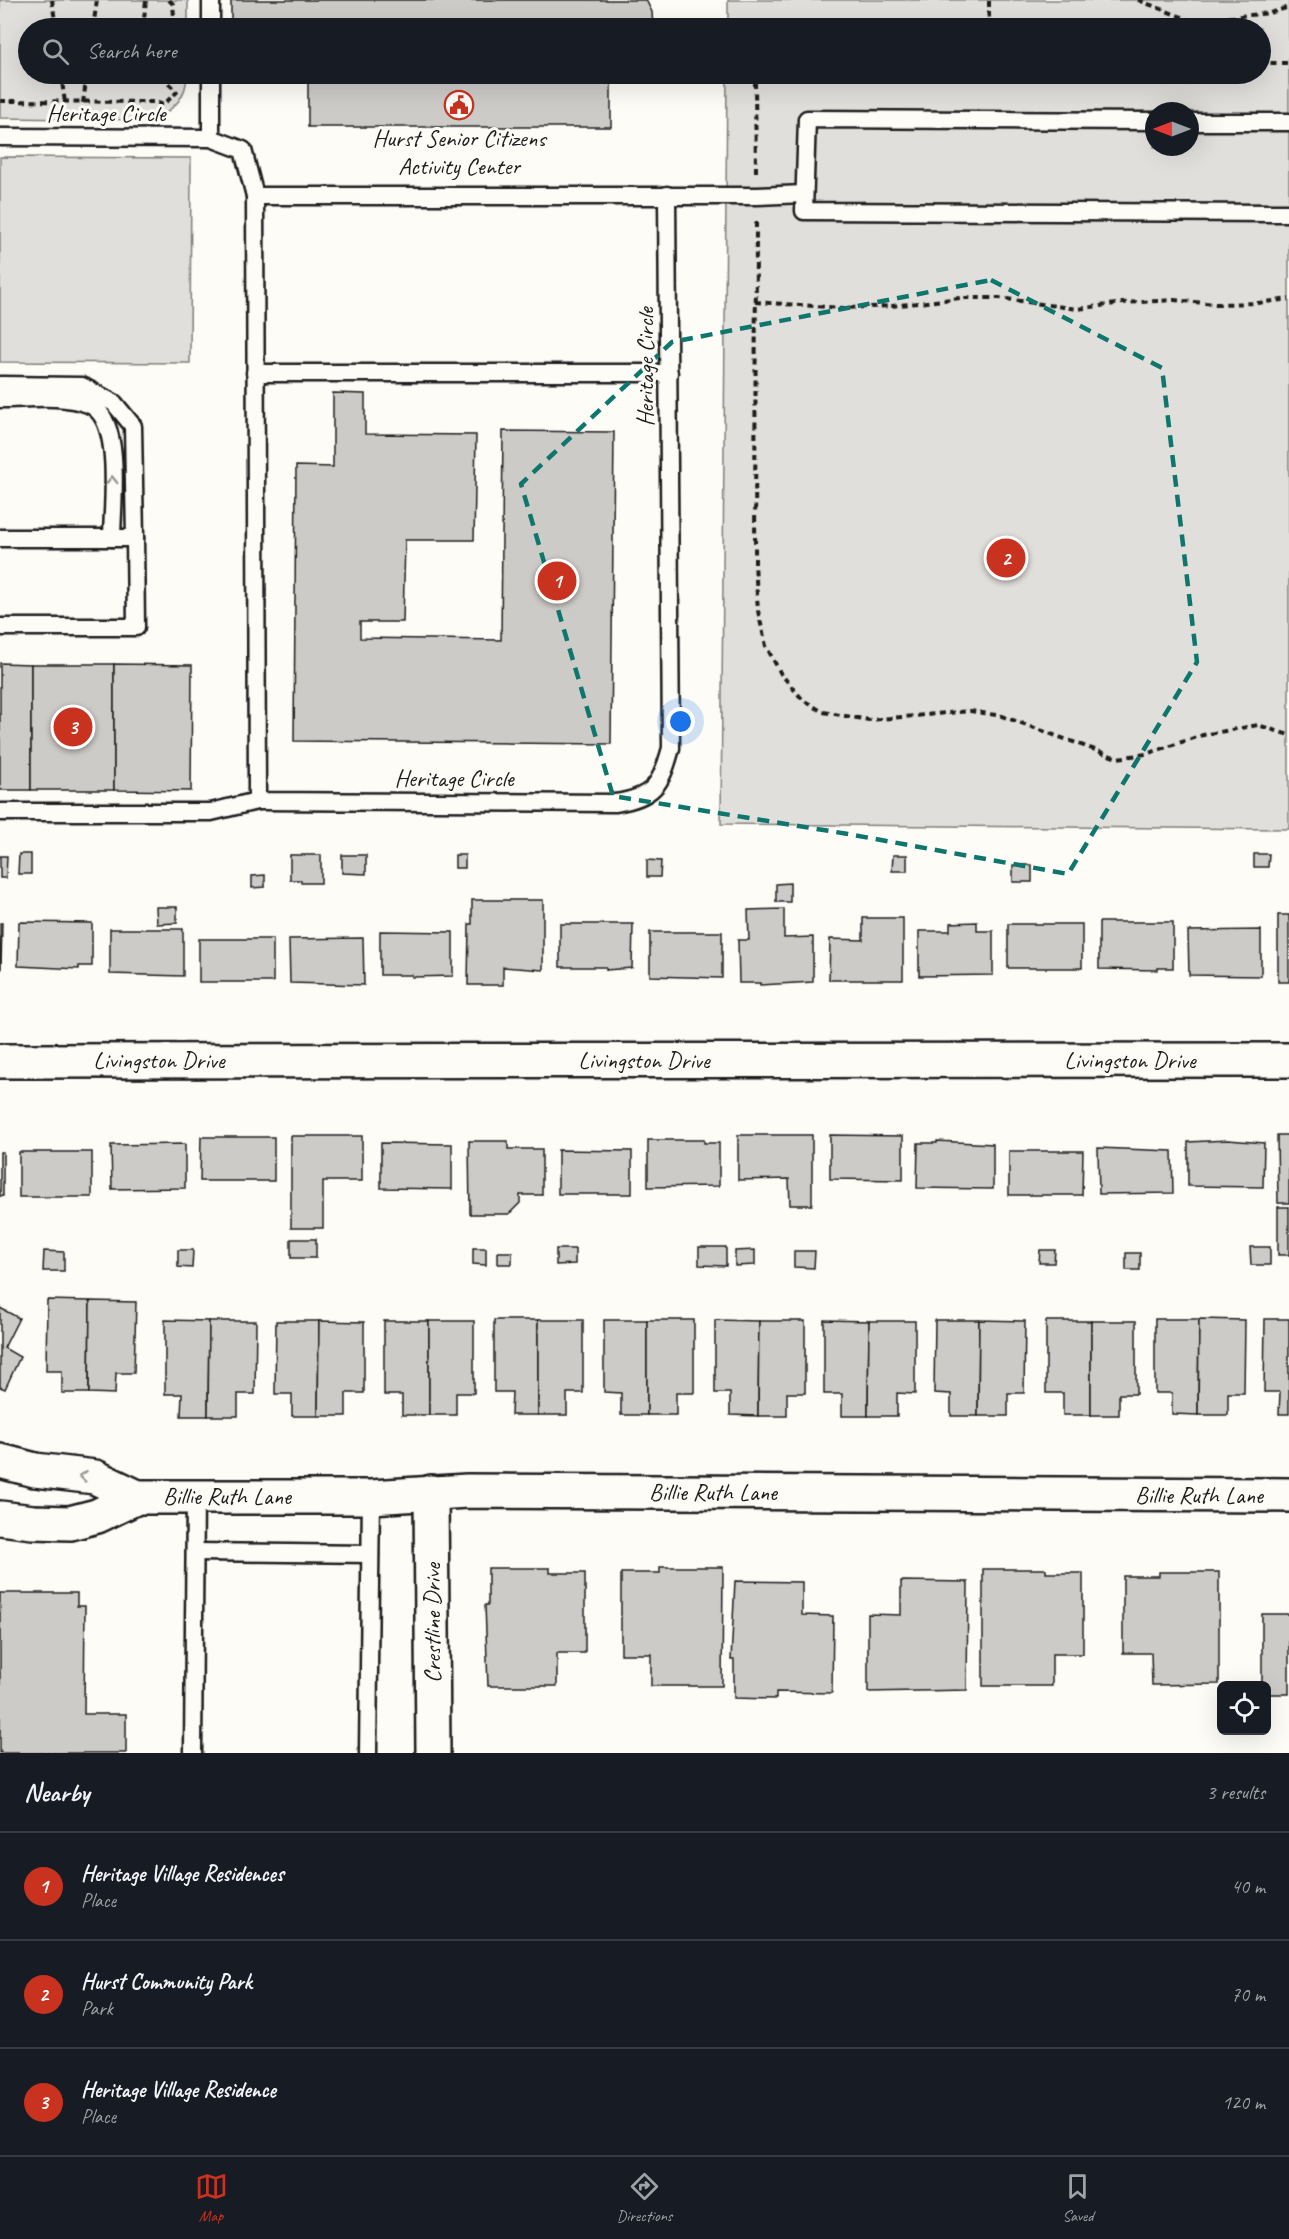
<!DOCTYPE html>
<style>
:root{--surface:#171b24;--page:#242831;--text:#f1f3f6;--muted:#9ea1a6;--line:#363941;--accent:#c8321e}
body{margin:0;font-family:Caveat,sans-serif;background:var(--page);color:var(--text)}
.controls{position:absolute;right:18px;bottom:18px;display:grid;overflow:hidden;border-radius:9px;box-shadow:0 6px 24px #0002}
.controls button{width:54px;height:54px;display:grid;place-items:center;padding:0;border:0;border-bottom:2px solid var(--line);background:var(--surface);color:var(--text);font:30px sans-serif}
.compass{position:absolute;left:1145px;top:102px;width:54px;height:54px;border-radius:50%;background:var(--surface);box-shadow:0 6px 24px #0002;rotate:270deg}
.you{position:absolute;left:681px;top:722px;width:21px;height:21px;margin:-15px;border:4px solid #fff;border-radius:50%;background:#1a73e8;box-shadow:0 0 0 9px #1a73e833}
.badge{display:grid;place-items:center;width:39px;height:39px;border-radius:50%;background:var(--accent);color:#fff;font-size:20px;font-weight:700}
.pin{position:absolute;translate:-50% -50%;border:3px solid #fff;box-shadow:0 2px 6px #0006}
.list{margin:0;padding:0;list-style:none}
h2{display:flex;justify-content:space-between;align-items:center;height:78px;margin:0;padding:0 24px;font-size:26px}
h2 small{font-size:20px;font-weight:400;color:var(--muted)}
.list li{display:grid;grid-template-columns:39px 1fr auto;gap:18px;align-items:center;box-sizing:border-box;height:108px;padding:0 24px;border-top:2px solid var(--line)}
.list b{display:block;font-size:22px;white-space:nowrap}
.list p{margin:0;font-size:20px;white-space:nowrap;color:var(--muted)}
.list em{font-size:20px;font-style:normal;color:var(--muted)}
.icon{flex:none;width:33px;height:33px;fill:none;stroke:currentColor;stroke-width:2;stroke-linecap:round;stroke-linejoin:round}
.map{position:relative;flex:none;width:1289px;height:1753px;overflow:hidden}
.search{position:absolute;background:var(--surface);box-shadow:0 6px 24px #0002;left:18px;right:18px;top:18px;height:66px;display:flex;align-items:center;gap:15px;box-sizing:border-box;padding:0 21px;border-radius:33px;color:var(--muted);font-size:22px}
.sheet{height:402px;background:var(--surface)}
nav{display:flex;justify-content:space-around;align-items:center;box-sizing:border-box;height:84px;border-top:2px solid var(--line);background:var(--surface);font-size:16px;color:var(--muted)}
nav a{display:grid;justify-items:center;gap:3px}
nav .on{color:var(--accent)}
.map>svg:first-child{display:block}
</style>
<div class="map">
<svg width="1289" height="1753" viewBox="0 0 1289 1753">
<rect width="100%" height="100%" fill="#fdfcf7"/>
<filter id="ink" filterUnits="userSpaceOnUse"><feTurbulence type="fractalNoise" baseFrequency=".0167" numOctaves="2"/><feDisplacementMap in="SourceGraphic" scale="12" xChannelSelector="R" yChannelSelector="G"/><feConvolveMatrix kernelMatrix="1 2 1 2 8 2 1 2 1" color-interpolation-filters="sRGB"/></filter>
<g filter="url(#ink)">
<g fill="#e0dfdb" stroke="#7e7e7c" stroke-width="1.5" fill-rule="evenodd">
<path d="M0,0H188V28H28V74H187C187,98 173,110 153,120L0,118Z"/>
<path d="M728,0H1289V829L721,824L727,74H1260V28H728ZM1154,111H1190V147H1154Z"/>
<path d="M0,157L191,158L190,363L0,362Z"/>
</g>
<g fill="#cccbc8" stroke="#1c1c1c" stroke-width="1.5">
<path d="M231,0H646L652,12L653,28H231Z"/>
<rect x="308" y="74" width="303" height="53"/>
<path d="M333,393L365,394V434L476,435L474,540H405L403,622H360V638L501,640L503,431L614,432L611,744L294,741L296,466L333,467Z"/>
<path d="M0,663L31,664V790H0Z"/>
<rect x="31" y="664" width="83" height="126"/>
<path d="M114,664L192,665L191,791L114,790Z"/>
<path d="M19,854H31V874H18Z"/>
<path d="M1254,854H1269L1268,867H1254Z"/>
<path d="M290,855H321V883H301V880H290Z"/>
<path d="M342,855H366V874L342,873Z"/>
<rect x="455" y="855" width="10" height="13"/>
<path d="M893,855H907V871H892Z"/>
<path d="M0,856H7L6,878H0Z"/>
<path d="M647,860L661,861L660,877H647Z"/>
<rect x="1013" y="865" width="19" height="17"/>
<path d="M265,875V887L252,888V876Z"/>
<path d="M790,883V902H776V884Z"/>
<path d="M472,900H543V970L503,967V985H468L469,924H472Z"/>
<path d="M156,907H177V923L157,924Z"/>
<path d="M784,909V938L813,937V982L760,985V983H739L738,940H749L748,910Z"/>
<rect x="1278" y="915" width="11" height="67"/>
<path d="M863,918H903V980H829L830,939L863,940Z"/>
<path d="M19,922L92,923V966H79V969L18,966Z"/>
<path d="M977,922V931H993V975L919,976V931H950V923Z"/>
<path d="M1099,922H1173V968H1158V970L1099,969Z"/>
<path d="M0,923H2L1,970H0Z"/>
<path d="M560,924H633L632,968L606,970V967H560Z"/>
<rect x="1008" y="924" width="74" height="44"/>
<path d="M110,929H183V976L110,974Z"/>
<path d="M1261,930V976L1189,975L1188,931Z"/>
<path d="M380,931L453,932V976L412,977V975H380Z"/>
<path d="M650,932H722V978L650,976Z"/>
<path d="M363,938L364,985L290,983L289,939Z"/>
<rect x="199" y="939" width="74" height="43"/>
<path d="M738,1135H812V1205H790L789,1179L738,1180Z"/>
<path d="M830,1135L903,1136V1180L830,1179Z"/>
<path d="M1277,1135H1289V1203H1278Z"/>
<path d="M291,1136H362V1181H323V1228H291Z"/>
<path d="M201,1137H274V1181H200Z"/>
<path d="M648,1140H704V1143H719V1186L648,1187Z"/>
<path d="M1228,1140L1264,1143L1263,1187L1188,1186V1142Z"/>
<path d="M469,1141H508V1149H542V1195H520V1203L509,1214H470Z"/>
<path d="M937,1141L993,1144V1189L917,1188L918,1143H937Z"/>
<path d="M381,1143L452,1144V1189L381,1188Z"/>
<path d="M185,1144V1188L112,1189L111,1145Z"/>
<path d="M1098,1148L1172,1151L1173,1193L1099,1194Z"/>
<path d="M558,1150L632,1151V1194H558Z"/>
<path d="M1009,1151H1083L1082,1195H1009Z"/>
<rect x="0" y="1152" width="3" height="44"/>
<rect x="19" y="1152" width="73" height="45"/>
<rect x="1278" y="1207" width="11" height="48"/>
<rect x="291" y="1239" width="25" height="19"/>
<path d="M699,1247H726V1266L699,1265Z"/>
<path d="M1250,1247H1270V1265H1251Z"/>
<path d="M473,1248H486V1265L473,1264Z"/>
<path d="M556,1249H575V1264L556,1265Z"/>
<path d="M178,1250H193L192,1268L178,1267Z"/>
<path d="M755,1250V1265L735,1266V1251Z"/>
<path d="M1040,1250H1055L1054,1263H1039Z"/>
<path d="M44,1251L64,1252V1271H43Z"/>
<path d="M794,1251H815L814,1268L794,1267Z"/>
<rect x="498" y="1252" width="14" height="12"/>
<rect x="1126" y="1253" width="14" height="17"/>
<path d="M47,1300L90,1301L89,1393H62V1371H46Z"/>
<path d="M90,1301L136,1302L134,1373H116L115,1394L89,1393Z"/>
<path d="M0,1308L19,1318L4,1348L20,1357L5,1389L0,1387Z"/>
<path d="M1155,1319H1199L1198,1415L1172,1414V1393H1155Z"/>
<path d="M1199,1319L1245,1320L1244,1393H1228V1415H1198Z"/>
<path d="M1265,1319H1289V1414H1279L1280,1392H1264Z"/>
<path d="M165,1320L209,1321L208,1416H181L182,1394H165Z"/>
<path d="M494,1320H538V1415H511L512,1392H494Z"/>
<path d="M538,1320H583V1393H567V1415H538Z"/>
<path d="M604,1320H647V1415H621V1393L604,1392Z"/>
<path d="M647,1320H694V1393H676V1415H647Z"/>
<path d="M715,1320L759,1321L758,1416L730,1415V1393H715Z"/>
<path d="M824,1320L869,1321L868,1416H842V1394H824Z"/>
<path d="M935,1320H979L978,1416H951V1394L934,1393Z"/>
<path d="M979,1320L1025,1321L1024,1393H1008V1416H978Z"/>
<path d="M209,1321H256L255,1394H238V1416H208Z"/>
<path d="M276,1321H319L318,1416H292V1394H275Z"/>
<path d="M319,1321L364,1322V1393H346V1416H318Z"/>
<path d="M384,1321H429V1415H402V1395H384Z"/>
<path d="M429,1321H474V1393H456V1415H429Z"/>
<path d="M759,1321H805V1393H787V1416H758Z"/>
<path d="M869,1321H915V1394L897,1393V1416H868Z"/>
<path d="M1046,1321H1091V1415H1063V1393H1046Z"/>
<path d="M1091,1321H1136V1394H1119V1415H1091Z"/>
<path d="M660,1567H723L722,1686H651V1654H621V1573H660Z"/>
<path d="M488,1568H550V1573H585V1653H557V1686H488L485,1605H488Z"/>
<path d="M983,1569H1046V1573H1083V1654H1052V1686H983Z"/>
<path d="M1159,1572H1219V1684L1152,1685L1151,1653H1123V1576H1159Z"/>
<path d="M735,1581L802,1582V1615L833,1616L832,1693L776,1692V1699L734,1698V1660H731Z"/>
<path d="M901,1581L968,1582L967,1690L868,1692V1614L901,1615Z"/>
<path d="M0,1593H77V1606H85L84,1714H126V1753H0Z"/>
<path d="M1262,1614H1289V1694H1266V1686H1262Z"/>
</g>
<g fill="none" stroke-linecap="round" stroke-linejoin="round">
<g stroke="#1c1c1c" stroke-width="21">
<g id="lane">
<path d="M211,28V0"/>
<path d="M1154,121L807,119L804,211L1289,213"/>
<path d="M1190,122H1289"/>
<path d="M0,137L211,138L243,150L255,196H757L804,194"/>
<path d="M211,138V74"/>
<path d="M255,196L257,801L615,803C654,797 661,785 671,748L667,195"/>
<path d="M255,373H669"/>
<path d="M0,385L82,386L114,403L133,426L135,538H0"/>
<path d="M0,399C28,399 61,394 88,404C124,417 112,506 112,538"/>
<path d="M0,627H136L135,538"/>
<path d="M0,812H211L257,801"/>
<path d="M195,1552L370,1554"/>
<path d="M193,1753L195,1495"/>
<path d="M368,1753L371,1497"/>
</g>
</g>
<g stroke="#1c1c1c" stroke-width="38">
<g id="street">
<path d="M0,1061L1289,1060"/>
<path d="M0,1461L35,1470L95,1477L137,1497"/>
<path d="M431,1492L433,1753"/>
<path d="M0,1518L33,1522L70,1523L97,1516L137,1497H371L467,1491L1289,1495"/>
</g>
</g>
<g stroke="#1c1c1c" stroke-width="4" stroke-dasharray="6 4.5" stroke-linecap="butt">
<path d="M52,0L56,28"/>
<path d="M169,0L173,4L175,28"/>
<path d="M1138,0L1192,21L1270,13L1289,7"/>
<path d="M93,28L97,0"/>
<path d="M143,28L146,0"/>
<path d="M989,28V0"/>
<path d="M1260,63H1289"/>
<path d="M61,74L65,103"/>
<path d="M0,101L156,102L163,105L177,92L159,74"/>
<path d="M83,103L87,74"/>
<path d="M756,172L755,84L758,74"/>
<path d="M756,222L755,564L758,611L766,646L781,674L803,700L823,712L869,720L970,711L1002,716L1117,758L1146,754L1203,735L1258,725L1289,735"/>
<path d="M755,302L843,308L892,306L960,298H999L1077,309L1123,303L1174,300L1216,304L1258,303L1289,299"/>
</g>
<use href="#lane" stroke="#fdfcf7" stroke-width="16"/>
<use href="#street" stroke="#fdfcf7" stroke-width="33"/>
</g>
<defs><path id="oneway-chevron" d="M-2-3.5L2.5 0L-2 3.5" fill="none" stroke-width="1.6" stroke-linecap="round" stroke-linejoin="round" transform="scale(1.5)"/></defs>
<g stroke="#989794">
<use href="#oneway-chevron" transform="translate(112 480) rotate(-90)"/>
<use href="#oneway-chevron" transform="translate(83 1476) rotate(-173)"/>
</g>
</g>
<path fill="none" stroke="#0f766e" stroke-width="4.5" stroke-dasharray="12 8" stroke-linejoin="round" d="M991,280L1162,368L1197,662L1068,874L848,834L613,796L521,484L672,342Z"/>
<defs>
<g id="civic-ring" transform="scale(1.5)"><circle r="9.5" fill="#fdfcf7" stroke="#c8321e" stroke-width="1.5"/><path d="M-.6-6.5H3V-4.5H.6V-3L4-1V1h2V6H-6V1h2V-1L-.6-3ZM-1.2 2.5V6h2.4V2.5Z" fill="#c8321e"/></g>
</defs>
<g fill-rule="evenodd">
<use href="#civic-ring" x="459" y="105"/>
</g>
<g text-anchor="middle" dominant-baseline="central" stroke-width="6" stroke-linejoin="round" paint-order="stroke">
<g font-size="24" fill="#1c1c1c" stroke="#fdfcf7">
<text x="106" y="113">Heritage Circle</text>
<text transform="translate(645 367) rotate(-90)">Heritage Circle</text>
<text x="454" y="778">Heritage Circle</text>
<text x="159" y="1060">Livingston Drive</text>
<text x="644" y="1060">Livingston Drive</text>
<text x="1130" y="1060">Livingston Drive</text>
<text x="713" y="1492">Billie Ruth Lane</text>
<text x="1199" y="1495">Billie Ruth Lane</text>
<text x="227" y="1496">Billie Ruth Lane</text>
<text transform="translate(432 1623) rotate(-90)">Crestline Drive</text>
</g>
<g font-size="24" fill="#1c1c1c" stroke="#fdfcf7">
<text x="459" y="138">Hurst Senior Citizens<tspan x="459" dy="28">Activity Center</tspan></text>
</g>
</g>
</svg>
<div class="controls">
<button><svg class="icon" aria-label="locate" viewBox="0 0 24 24"><circle cx="12" cy="12" r="6"/><path d="M12 2v4M12 18v4M2 12h4M18 12h4"/></svg></button>
</div>
<svg class="compass" viewBox="-18 -18 36 36"><path d="M0-13l5 13h-10z" fill="#e53935"/><path d="M0 13l5-13h-10z" fill="#9ea1a6"/></svg>
<div class="you"></div>
<div class="pin badge" style="left:557px;top:581px">1</div>
<div class="pin badge" style="left:1006px;top:558px">2</div>
<div class="pin badge" style="left:73px;top:727px">3</div>
<div class="search"><svg class="icon" aria-label="search" viewBox="0 0 24 24"><circle cx="10" cy="10" r="6"/><path d="M15 15l6 6"/></svg>Search here</div>
</div>
<section class="sheet">
<h2>Nearby<small>3 results</small></h2>
<ul class="list">
<li><span class="badge">1</span><div><b>Heritage Village Residences</b><p>Place</p></div><em>40 m</em></li>
<li><span class="badge">2</span><div><b>Hurst Community Park</b><p>Park</p></div><em>70 m</em></li>
<li><span class="badge">3</span><div><b>Heritage Village Residence</b><p>Place</p></div><em>120 m</em></li>
</ul>
</section>
<nav>
<a class="on"><svg class="icon" aria-label="map" viewBox="0 0 24 24"><path d="M3 6l6-2 6 2 6-2v14l-6 2-6-2-6 2zM9 4v14M15 6v14"/></svg>Map</a>
<a><svg class="icon" aria-label="directions" viewBox="0 0 24 24"><path d="M12 3l9 9-9 9-9-9zM9 14v-3h6M13 9l2 2-2 2"/></svg>Directions</a>
<a><svg class="icon" aria-label="saved" viewBox="0 0 24 24"><path d="M7 4h10v16l-5-4-5 4z"/></svg>Saved</a>
</nav>
